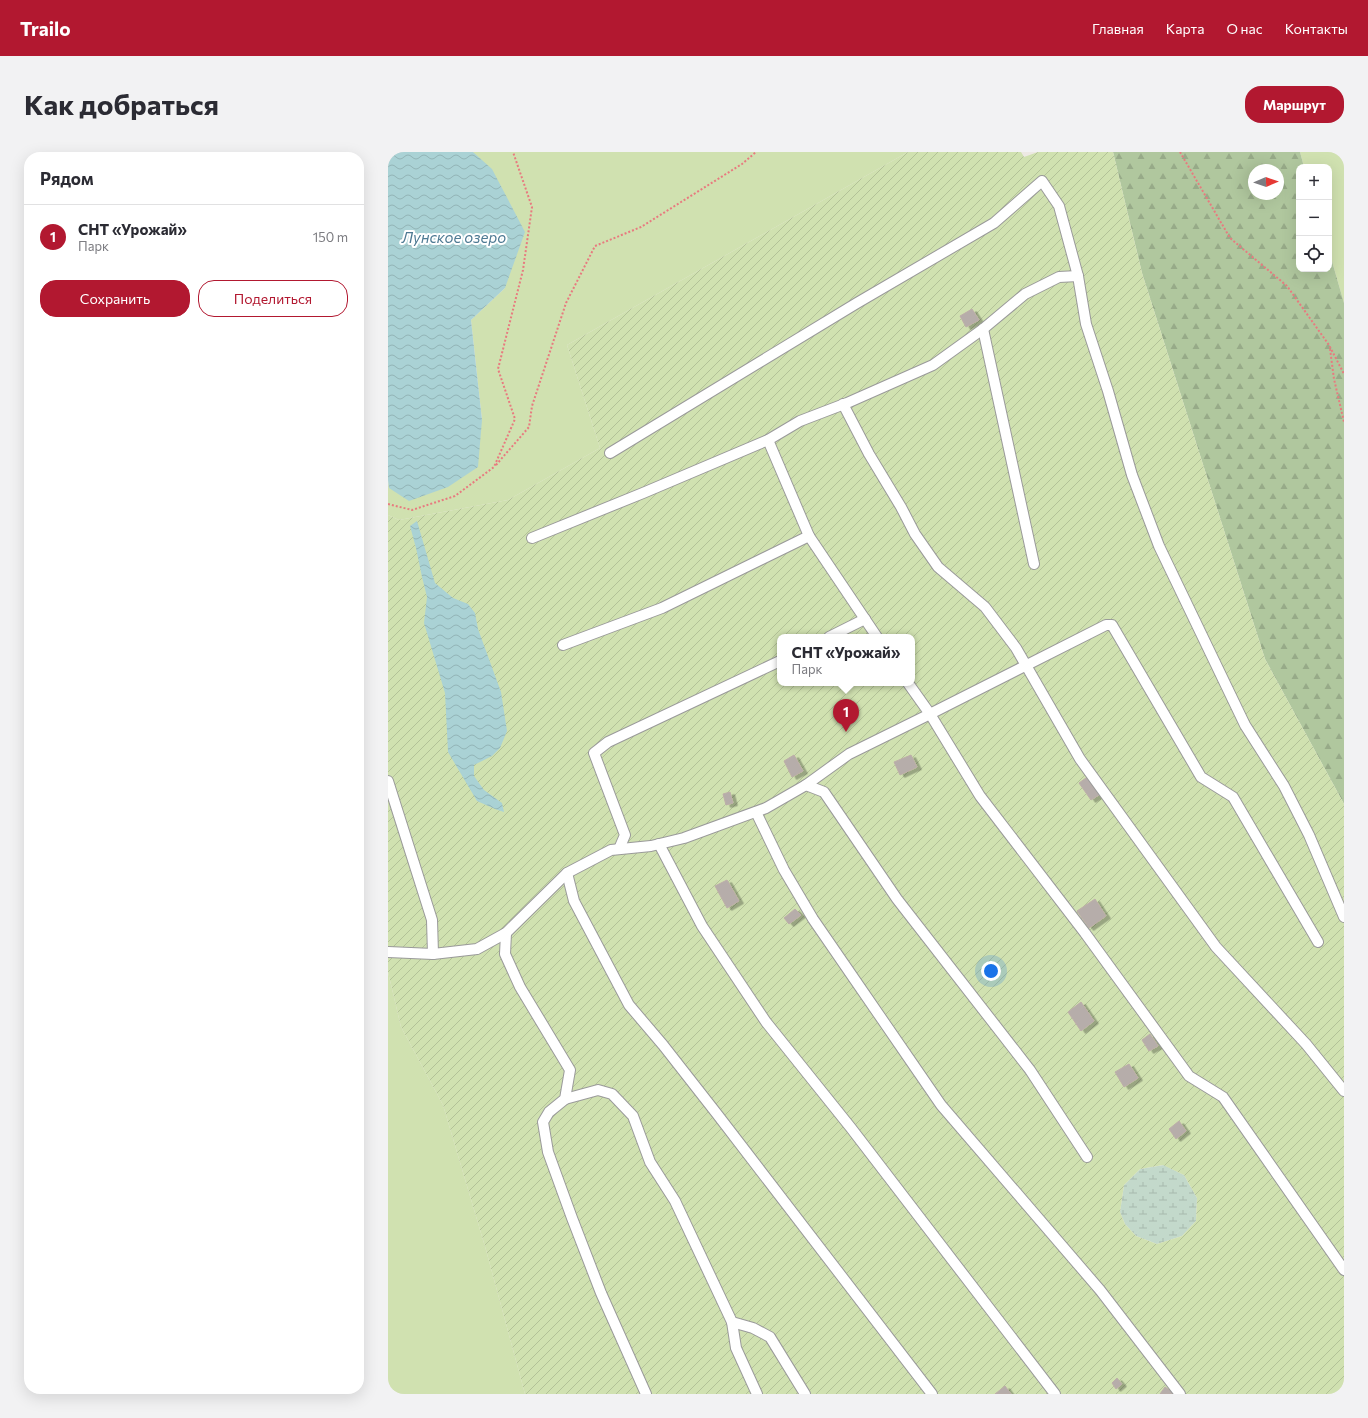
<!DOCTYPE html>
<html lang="ru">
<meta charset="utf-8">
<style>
:root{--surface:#fff;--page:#f2f2f3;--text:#2b2b33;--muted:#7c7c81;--line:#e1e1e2;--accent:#b21830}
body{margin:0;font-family:Commissioner,sans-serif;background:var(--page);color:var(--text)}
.controls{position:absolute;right:12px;top:12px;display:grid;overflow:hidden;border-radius:8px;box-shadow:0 4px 16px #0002}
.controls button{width:36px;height:36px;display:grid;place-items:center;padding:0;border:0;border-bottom:1px solid var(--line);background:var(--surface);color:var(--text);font:20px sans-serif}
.compass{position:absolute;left:860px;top:12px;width:36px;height:36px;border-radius:50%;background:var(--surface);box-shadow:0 4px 16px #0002;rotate:88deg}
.you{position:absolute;left:603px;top:819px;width:14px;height:14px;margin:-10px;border:3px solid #fff;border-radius:50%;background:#1a73e8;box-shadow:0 0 0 6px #1a73e833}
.badge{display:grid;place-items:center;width:26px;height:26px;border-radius:50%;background:var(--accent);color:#fff;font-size:13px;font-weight:700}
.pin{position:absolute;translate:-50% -33px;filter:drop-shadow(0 1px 2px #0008)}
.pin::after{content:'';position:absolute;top:21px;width:14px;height:12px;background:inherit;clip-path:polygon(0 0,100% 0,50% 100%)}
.popup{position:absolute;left:389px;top:482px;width:138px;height:52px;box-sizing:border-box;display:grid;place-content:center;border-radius:8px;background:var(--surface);filter:drop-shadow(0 1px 3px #0005);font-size:13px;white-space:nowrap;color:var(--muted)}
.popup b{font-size:15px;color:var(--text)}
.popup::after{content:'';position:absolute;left:50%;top:100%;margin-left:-8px;border:8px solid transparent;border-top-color:var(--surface)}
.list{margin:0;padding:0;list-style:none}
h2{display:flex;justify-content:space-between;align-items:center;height:52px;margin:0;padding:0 16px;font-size:17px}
h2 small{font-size:13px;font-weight:400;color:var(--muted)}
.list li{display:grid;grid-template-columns:26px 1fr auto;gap:12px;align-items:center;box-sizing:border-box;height:64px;padding:0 16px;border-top:1px solid var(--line)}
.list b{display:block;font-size:15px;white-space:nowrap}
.list p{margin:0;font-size:13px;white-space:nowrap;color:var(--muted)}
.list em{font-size:13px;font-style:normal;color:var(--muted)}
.actions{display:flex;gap:8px;padding:12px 16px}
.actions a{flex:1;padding:9px 0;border:1px solid var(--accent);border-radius:16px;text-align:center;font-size:14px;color:var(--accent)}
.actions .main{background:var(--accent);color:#fff}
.icon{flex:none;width:22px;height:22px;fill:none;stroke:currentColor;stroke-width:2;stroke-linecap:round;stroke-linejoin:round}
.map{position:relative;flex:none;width:956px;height:1242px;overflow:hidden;border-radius:16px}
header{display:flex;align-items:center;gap:24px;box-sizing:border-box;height:56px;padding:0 20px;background:var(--accent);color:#fff}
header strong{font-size:19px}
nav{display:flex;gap:22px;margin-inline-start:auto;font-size:14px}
.intro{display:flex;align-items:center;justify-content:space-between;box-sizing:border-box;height:96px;padding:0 24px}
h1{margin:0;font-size:28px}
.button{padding:10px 18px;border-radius:16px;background:var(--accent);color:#fff;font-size:14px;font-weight:700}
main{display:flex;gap:24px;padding:0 24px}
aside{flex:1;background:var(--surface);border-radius:16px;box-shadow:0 4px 16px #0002}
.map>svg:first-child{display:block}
</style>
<header>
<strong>Trailo</strong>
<nav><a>Главная</a><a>Карта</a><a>О нас</a><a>Контакты</a></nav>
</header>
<div class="intro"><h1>Как добраться</h1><a class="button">Маршрут</a></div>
<main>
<aside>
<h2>Рядом<small></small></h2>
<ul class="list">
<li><span class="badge">1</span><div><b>СНТ «Урожай»</b><p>Парк</p></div><em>150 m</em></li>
</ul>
<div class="actions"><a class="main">Сохранить</a><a>Поделиться</a></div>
</aside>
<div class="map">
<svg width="956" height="1242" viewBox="0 0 956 1242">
<defs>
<pattern id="forest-firs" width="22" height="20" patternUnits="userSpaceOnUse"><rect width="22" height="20" fill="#b0c79e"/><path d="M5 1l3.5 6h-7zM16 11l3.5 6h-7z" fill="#97aa88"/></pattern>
<pattern id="wetland-marsh" width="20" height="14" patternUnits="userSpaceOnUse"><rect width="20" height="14" fill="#c3d9cb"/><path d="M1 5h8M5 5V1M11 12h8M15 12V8" fill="none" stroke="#a7baae"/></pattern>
<pattern id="garden-furrows" width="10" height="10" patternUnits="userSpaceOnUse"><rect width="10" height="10" fill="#d0e1b0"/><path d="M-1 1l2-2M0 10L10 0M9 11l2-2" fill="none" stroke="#b2c197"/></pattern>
<pattern id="water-waves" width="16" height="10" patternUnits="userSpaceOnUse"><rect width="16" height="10" fill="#aad2d5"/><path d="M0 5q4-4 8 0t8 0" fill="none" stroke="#92b4b6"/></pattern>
<filter id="shadow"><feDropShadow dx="4.5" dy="2.5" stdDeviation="0" flood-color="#0004"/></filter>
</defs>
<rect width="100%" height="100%" fill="#ede9e4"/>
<g fill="#d0e1b0">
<path d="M85,0H520L179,193L212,296L120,348L11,368L0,363V328L1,336L94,268L83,168L117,136Z"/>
<path d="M912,0H956V151L941,99V15H916Z"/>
<path d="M0,820L13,875L55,953L98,1098L137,1242H0Z"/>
</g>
<path fill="url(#forest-firs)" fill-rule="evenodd" d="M725,0H912L916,15H911V117H941V99L956,151V652L877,507L754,121ZM866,18H890V42H866Z"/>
<path fill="url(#wetland-marsh)" d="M776,1013L796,1023L809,1046L808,1069L794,1084L769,1092L748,1084L737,1072L732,1060L736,1033L752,1017Z"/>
<path fill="url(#garden-furrows)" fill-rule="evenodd" d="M520,0H633L636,5L650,0H725L754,121L877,507L956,652V1242H137L98,1098L55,953L13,875L0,820V363L11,368L120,348L212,296L179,193ZM392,485H524V531H392ZM775,1013L796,1023L809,1046L808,1069L794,1084L769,1092L748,1084L737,1072L732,1060L736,1033L752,1017Z"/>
<g fill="url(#water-waves)">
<path d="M0,0H85L104,17L137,80L117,136L83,168L94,268L90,315L60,335L21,349L1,336L0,328Z"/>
<path d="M29,369L47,431L65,446L80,452L87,461L90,477L113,540L119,579L112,596L104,604L86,613V624L96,638L114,651L116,660L107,657L89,649L60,600L57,541L36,471L39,445L34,425L28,396L22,374Z"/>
</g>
<g fill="#b6adaa" stroke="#bdaea8" filter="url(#shadow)">
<path d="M584,157L591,168L578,175L572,164Z"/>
<path d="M406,603L415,619L404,625L396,609Z"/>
<path d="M523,603L529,615L512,623L506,610Z"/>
<path d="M702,623L714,641L703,648L691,631Z"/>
<path d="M342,640L345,651L338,653L335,642Z"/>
<path d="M339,728L351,749L339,756L327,734Z"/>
<path d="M707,747L718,764L701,776L689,759Z"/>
<path d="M407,757L413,763L401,772L396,766Z"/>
<path d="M693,850L706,869L693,879L680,860Z"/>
<path d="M762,882L770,894L761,899L754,888Z"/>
<path d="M741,912L750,926L736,935L727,920Z"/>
<path d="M791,969L798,979L788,987L781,977Z"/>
<path d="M729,1226L734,1232L728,1237L724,1231Z"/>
<path d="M617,1234L623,1242H607Z"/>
<path d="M777,1235L787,1242H772Z"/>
</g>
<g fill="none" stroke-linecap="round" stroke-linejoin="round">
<g stroke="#9a9a9a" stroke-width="12">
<g id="street">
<path d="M595,177L646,412"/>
<path d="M455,252L481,302L513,355L527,382L550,415L597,455L628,496L692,607L828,795L918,892L956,939"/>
<path d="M380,288L421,384L489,485"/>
<path d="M222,301L469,151L606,71L654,29L671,54L690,124L698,172L720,239L744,323L771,394L857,573L896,634L921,683L956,765"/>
<path d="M144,386L255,341L380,288L412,269L459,251L545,213L595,177L637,142L671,125L690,124"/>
<path d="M441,485L477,467"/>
<path d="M175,493L274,456L421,384"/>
<path d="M520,531L542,562L592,644L697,781L801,924L835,945L956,1118"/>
<path d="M0,629L44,768L45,802"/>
<path d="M418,633L436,640L509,747L642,918L699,1005"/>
<path d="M368,660L396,718L425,767L553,953L712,1138L792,1242"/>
<path d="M271,692L314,774L378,870L463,976L667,1242"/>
<path d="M231,697L237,683L206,601L220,590L392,509"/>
<path d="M179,721L186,749L241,853L275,893L329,962L544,1242"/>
<path d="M118,781L117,802L132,835L182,918L177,947L161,960L155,970L160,1000L184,1066L213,1141L258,1242"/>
<path d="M0,800L45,802L89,797L118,781L179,721L223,698L263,694L296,686L378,656L418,633L461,602L536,565L718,473H724L813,625L845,645L930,790"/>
<path d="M177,947L210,938L224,942L245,964L262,1010L287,1049L344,1170L365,1176L382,1185L417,1242"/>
<path d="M344,1170L348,1196L369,1242"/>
</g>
</g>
<g stroke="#e87a7f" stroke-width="2" stroke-dasharray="2 2" stroke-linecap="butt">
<path d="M792,0L842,86L899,134L941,193L956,222"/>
<path d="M942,197L946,227L956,270"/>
<path d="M108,313L141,275L144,254L178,151L207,94L253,75L354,12L368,0"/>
<path d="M0,352L24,358L67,344L106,315L127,267L110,217L135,118L144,55L125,0"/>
</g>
<use href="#street" stroke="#fff" stroke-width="10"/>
</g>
<g text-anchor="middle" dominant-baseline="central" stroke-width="4" stroke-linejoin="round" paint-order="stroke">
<g font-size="15" font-style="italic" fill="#4e7a93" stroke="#fff">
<text x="66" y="85">Лунское озеро</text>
</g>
</g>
</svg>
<div class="controls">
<button>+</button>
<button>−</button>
<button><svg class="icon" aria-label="locate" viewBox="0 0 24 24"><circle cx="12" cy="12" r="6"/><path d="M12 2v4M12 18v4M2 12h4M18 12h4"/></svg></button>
</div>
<svg class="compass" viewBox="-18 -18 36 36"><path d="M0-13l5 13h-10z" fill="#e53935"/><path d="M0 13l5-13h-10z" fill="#7c7c81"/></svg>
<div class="you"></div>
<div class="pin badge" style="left:458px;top:580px">1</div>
<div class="popup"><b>СНТ «Урожай»</b>Парк</div>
</div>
</main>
